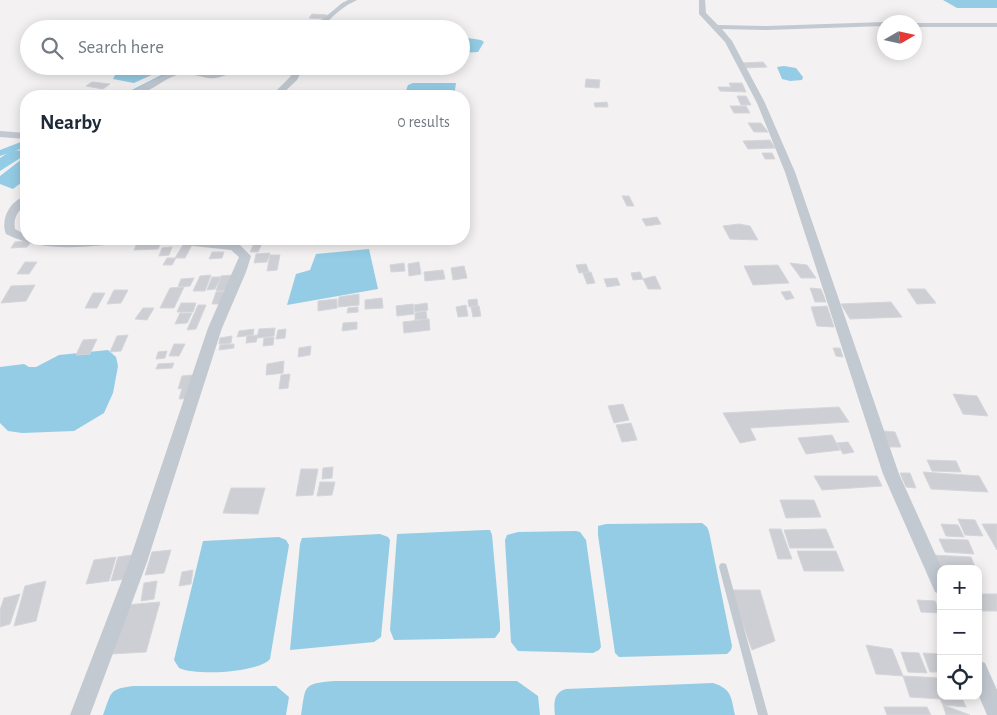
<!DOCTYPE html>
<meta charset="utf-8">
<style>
:root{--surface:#fff;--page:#f2f2f3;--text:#1f2937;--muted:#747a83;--line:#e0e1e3}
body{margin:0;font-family:"Alegreya Sans",sans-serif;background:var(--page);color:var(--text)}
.controls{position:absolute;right:15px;bottom:15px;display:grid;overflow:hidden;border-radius:10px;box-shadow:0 2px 12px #0003}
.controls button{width:45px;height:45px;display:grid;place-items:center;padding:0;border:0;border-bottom:1px solid var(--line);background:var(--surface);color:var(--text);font:25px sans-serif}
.compass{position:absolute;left:877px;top:15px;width:45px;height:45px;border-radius:50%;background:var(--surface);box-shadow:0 2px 12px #0003;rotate:81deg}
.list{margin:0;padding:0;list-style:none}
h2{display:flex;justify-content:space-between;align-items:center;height:65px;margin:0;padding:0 20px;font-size:21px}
h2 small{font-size:16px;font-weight:400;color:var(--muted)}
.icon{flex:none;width:28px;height:28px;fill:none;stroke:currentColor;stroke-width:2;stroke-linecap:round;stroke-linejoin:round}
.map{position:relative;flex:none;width:997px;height:715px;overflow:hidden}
.search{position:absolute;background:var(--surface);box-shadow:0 2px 12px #0003;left:20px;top:20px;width:450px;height:55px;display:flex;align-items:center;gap:12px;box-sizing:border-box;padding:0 18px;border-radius:28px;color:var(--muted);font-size:19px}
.panel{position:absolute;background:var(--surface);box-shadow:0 2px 12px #0003;left:20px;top:90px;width:450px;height:155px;border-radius:20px}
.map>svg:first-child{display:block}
</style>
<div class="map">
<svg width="997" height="715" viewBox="0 0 997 715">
<rect width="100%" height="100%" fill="#f3f1f1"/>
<g fill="#94cce5">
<path d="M943,0H997V8H957Z"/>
<path d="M461,37L481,40L484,42L478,52L461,53Z"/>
<path d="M130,66H171L134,83L113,79L115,75Z"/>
<path d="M784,66L796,68L803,77L802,80L790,81L782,79L777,67Z"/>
<path d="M413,83H456L454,96H404L408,85Z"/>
<path d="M12,150L24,151L25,155L0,171V158Z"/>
<path d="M26,156V179L13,189L0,184V176Z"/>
<path d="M369,249L378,289L287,305L296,274L310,270L316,254Z"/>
<path d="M108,350L116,357L118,366L113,393L104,413L74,431L22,433L8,431L0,423V367L24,364L29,367H36L59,355Z"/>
<path d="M702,523L707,527L709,532L732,646L731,650L727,654L619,657L615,653L598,535V526L606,524Z"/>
<path d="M485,530H490L492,535L500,624V631L495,638L394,640L390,630L397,534Z"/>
<path d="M576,531L580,532L586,540L601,647L599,650L593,653L518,651L511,642L505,540L507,535L518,532Z"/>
<path d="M380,534L388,537L390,540L381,637L374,642L290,650L300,544L302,538Z"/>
<path d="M279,537L286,540L289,545L270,659C258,673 196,676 179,668L174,660L203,541Z"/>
<path d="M334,681H517L538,696L540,715H301C306,685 302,684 334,681Z"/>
<path d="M713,683C732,689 731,697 735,715H555C554,703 553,693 566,689Z"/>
<path d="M134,686H276L289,697L286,715H103C112,692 108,689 134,686Z"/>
</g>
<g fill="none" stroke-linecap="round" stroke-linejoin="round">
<g fill="#94cce5" fill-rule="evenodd">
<path d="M231,66C217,78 195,69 178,74C157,79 142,97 120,96L173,69Z"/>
<path d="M26,140V147L0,156V150Z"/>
</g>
</g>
<g fill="#cecfd4" stroke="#d5d6db">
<path d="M312,14L327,15L324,19L309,18Z"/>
<path d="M763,62L767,67L745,68L741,63Z"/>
<path d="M586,79L600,80L599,88L585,87Z"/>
<path d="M92,82L110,84L103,89L86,86Z"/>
<path d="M729,83H742L746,92L720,91L718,87H731Z"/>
<path d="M737,96H746L751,105H741Z"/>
<path d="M607,102L608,107H595L594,103Z"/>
<path d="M730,106H746L750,113H734Z"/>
<path d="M748,123H761L768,132H754Z"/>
<path d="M770,140L775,148L748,149L743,141Z"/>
<path d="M762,153H772L775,159H765Z"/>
<path d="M622,196H629L634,206H627Z"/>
<path d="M657,217L661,224L646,226L642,219Z"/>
<path d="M739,224L750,226L758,240L730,239L723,226Z"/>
<path d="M256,239H264L258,252H250Z"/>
<path d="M162,240L158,249L134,250L138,241Z"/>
<path d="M32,241L27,247L11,248L15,242Z"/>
<path d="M184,243H193L185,258H175Z"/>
<path d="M172,247L169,255L159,256L162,248Z"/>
<path d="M212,252H224L222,258L209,259Z"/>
<path d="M270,253L267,262L254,263L256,254Z"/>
<path d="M270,255H280L277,270L267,271Z"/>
<path d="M167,258H176L172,265H163Z"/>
<path d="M25,262H37L29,274H17Z"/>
<path d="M419,262L421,274L409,276L408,264Z"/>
<path d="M404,263L405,271L391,272L390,265Z"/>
<path d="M790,263L807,265L816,278H801Z"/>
<path d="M586,264L589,272L579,273L576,265Z"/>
<path d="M778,265L789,283L753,285L744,266Z"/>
<path d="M464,266L467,278L453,280L451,268Z"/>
<path d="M443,270L445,279L425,281L424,272Z"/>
<path d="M591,272L595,283L587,284L583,273Z"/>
<path d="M640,272L643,279L633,280L631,273Z"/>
<path d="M211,275L205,291H193L200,276Z"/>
<path d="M233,275L228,290L216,291L221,276Z"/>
<path d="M655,276L661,289H648L643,279Z"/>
<path d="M212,277H221L215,289L207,290Z"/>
<path d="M194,278L190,286L178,287L181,279Z"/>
<path d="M617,278L620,285L607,287L604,279Z"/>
<path d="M35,285L26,301L1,303L11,286Z"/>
<path d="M184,287L174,308H160L170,288Z"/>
<path d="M810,288L821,289L826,302H815Z"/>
<path d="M907,289H925L936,303L917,304Z"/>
<path d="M114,290H128L121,303L107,304Z"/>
<path d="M226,291L222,304H212L216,292Z"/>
<path d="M790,291L794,298L786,300L781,292Z"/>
<path d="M93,293H105L97,308H85Z"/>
<path d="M359,294V305L338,307L339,297Z"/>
<path d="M382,298L383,308L365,309V300Z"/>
<path d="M337,299V308L318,311V301Z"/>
<path d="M477,299L478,306L469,307L468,300Z"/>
<path d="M891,302L902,317L850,319L841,304Z"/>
<path d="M181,303H196L193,312H177Z"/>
<path d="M427,303L428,310L415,312L414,305Z"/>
<path d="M413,304L414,314L397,316L396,306Z"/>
<path d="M198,305H206L196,329L187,330Z"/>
<path d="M466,305L468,316L458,317L456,307Z"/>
<path d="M479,306L481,316L473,317L471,307Z"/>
<path d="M827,306L834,327L817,326L811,307Z"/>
<path d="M358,307V312L347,313L348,308Z"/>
<path d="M143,308H154L147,320L135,319Z"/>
<path d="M426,311L427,319L415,320V313Z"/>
<path d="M180,313H192L187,323L175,324Z"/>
<path d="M429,319L430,330L404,333L403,322Z"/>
<path d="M357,322V329L342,331L343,323Z"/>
<path d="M275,328L274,336L257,338L259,329Z"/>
<path d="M254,329L253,335L237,337L239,331Z"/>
<path d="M286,329L285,338L276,339L278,330Z"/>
<path d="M128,335L121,351L110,352L117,336Z"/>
<path d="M258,335L256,342L246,343L247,336Z"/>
<path d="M232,336L231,343L219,344L220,338Z"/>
<path d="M274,337L273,345L263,346L264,338Z"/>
<path d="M97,339L90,354L76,355L83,340Z"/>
<path d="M174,344H185L179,356H169Z"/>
<path d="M234,344V348L219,350L220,345Z"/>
<path d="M311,346L310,355L298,357L299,348Z"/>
<path d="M833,348H840L843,357L836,356Z"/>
<path d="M167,351L165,358L156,359L158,352Z"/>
<path d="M284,361L283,373L266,375L267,364Z"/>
<path d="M174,363L172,368L156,369L158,364Z"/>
<path d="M201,374L195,398L179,399L182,388L178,389L182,376Z"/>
<path d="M290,374L288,388L279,389L281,375Z"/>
<path d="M953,394L977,396L988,416L963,414Z"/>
<path d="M623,404L629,420L614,423L608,406Z"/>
<path d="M839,407L849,422L750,428L756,440L740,443L723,413Z"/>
<path d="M631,423L637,440L622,442L616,425Z"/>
<path d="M883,431L895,432L901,447H890Z"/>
<path d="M832,435L840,450L806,454L798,438Z"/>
<path d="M848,442L854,452L843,454L837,443Z"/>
<path d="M927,460L956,461L961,472L932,471Z"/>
<path d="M333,467L332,478L322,479L323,468Z"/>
<path d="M301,469H318L313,495L296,496Z"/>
<path d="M923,472L979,476L988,492L931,489Z"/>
<path d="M900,473H910L916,488L906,487Z"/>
<path d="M814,476H877L882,486L822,490Z"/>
<path d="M320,482H335L332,495L317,496Z"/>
<path d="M231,488H265L258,514L223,513Z"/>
<path d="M780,500H814L821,517L786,518Z"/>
<path d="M958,519L975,520L983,536L965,535Z"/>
<path d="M941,524L958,525L964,537L946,536Z"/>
<path d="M982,524H997V550Z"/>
<path d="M769,529H781L792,559H778Z"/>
<path d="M826,529L834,548H790L784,530Z"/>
<path d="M939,539L968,540L974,554L945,552Z"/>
<path d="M171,550L164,573L145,575L152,552Z"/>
<path d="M797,551H836L844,571H804Z"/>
<path d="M132,555L125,579L111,581L118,557Z"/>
<path d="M931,555L971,557L976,569H941Z"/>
<path d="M116,557L109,581L86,584L94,560Z"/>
<path d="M193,570L191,584L179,586L182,572Z"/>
<path d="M46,581L36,621L14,626L25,586Z"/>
<path d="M157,581L154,599L141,601L144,583Z"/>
<path d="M731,590H760L775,641L752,650Z"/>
<path d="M20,594L10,624L0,627V610L4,598Z"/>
<rect x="978" y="594" width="19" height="17"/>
<path d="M917,600L935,601L940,613L921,612Z"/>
<path d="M160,602L146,652L111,654L126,605Z"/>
<path d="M866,645L892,649L903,676L876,674Z"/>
<path d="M901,652L919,653L927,673L908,672Z"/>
<path d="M923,653L941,654V672H930Z"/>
<path d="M903,676L941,678V696H961L966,707L943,705L940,699L910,697Z"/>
<path d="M943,705L970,715H946Z"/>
<path d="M884,707H927L931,715H887Z"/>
</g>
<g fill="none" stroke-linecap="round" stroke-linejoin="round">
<path fill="#c2c9d1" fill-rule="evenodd" d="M723,563L726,564L727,567L768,715H758L719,567L720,564Z"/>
<g fill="#c2c9d1" fill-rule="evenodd">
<path d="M348,0H357C354,2 350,3 346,6C326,19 329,29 300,29L323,19L342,3Z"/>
<path d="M699,0H705L706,13L718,25L767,26L884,22H887H884V26L767,30L722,29L732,41L765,103L795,172L899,474L942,569H941V595L935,592L883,474L785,172L757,103L725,42L699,14Z"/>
<rect x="914" y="23" width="83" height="4"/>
<path d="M230,66H241C233,73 218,80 208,78C197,76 189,72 177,75C159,81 146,97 127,96C139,85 176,68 192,69C212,69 208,77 230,66Z"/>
<path d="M296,66H304L297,80L280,96H271L290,77Z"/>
<path d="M0,131L26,133V139L0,137Z"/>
<path d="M26,143V153L20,151V147Z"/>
<path d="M26,196V204C18,211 13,217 15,229L26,235V239H137L131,243C89,246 45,254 6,234C0,218 11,200 26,196Z"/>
<path d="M159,239H200L234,242L238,243L251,256L246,272L222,328L147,562L90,715H70L129,562L208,328L239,257L231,250L165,243Z"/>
<path d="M978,660L985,663L997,690V715H987L978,694Z"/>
</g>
</g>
</svg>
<div class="controls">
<button>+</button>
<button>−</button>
<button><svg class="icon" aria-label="locate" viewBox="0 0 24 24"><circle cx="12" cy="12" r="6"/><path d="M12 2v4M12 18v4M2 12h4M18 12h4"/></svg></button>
</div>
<svg class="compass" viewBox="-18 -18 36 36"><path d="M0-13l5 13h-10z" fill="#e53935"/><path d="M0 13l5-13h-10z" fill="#747a83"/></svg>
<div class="search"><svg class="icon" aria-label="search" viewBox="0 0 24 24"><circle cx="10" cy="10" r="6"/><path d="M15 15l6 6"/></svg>Search here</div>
<section class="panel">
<h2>Nearby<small>0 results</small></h2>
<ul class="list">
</ul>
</section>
</div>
